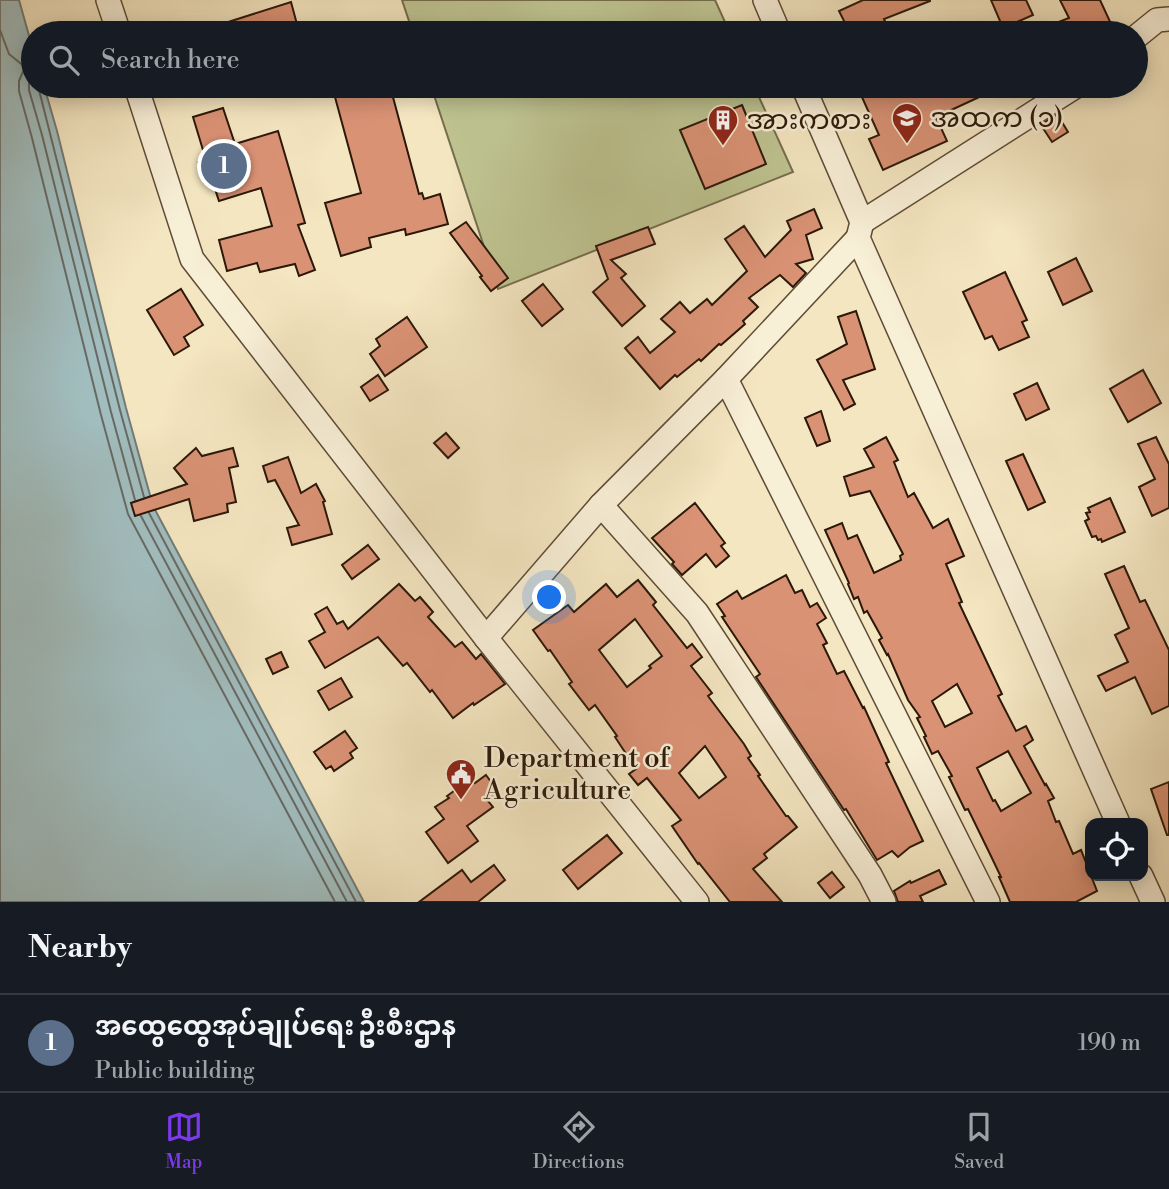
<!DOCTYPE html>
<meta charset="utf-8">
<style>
:root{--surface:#171b24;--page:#242831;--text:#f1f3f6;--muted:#9ea1a6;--line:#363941;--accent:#7c3aed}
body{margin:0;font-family:"Libre Bodoni","Noto Sans Myanmar",serif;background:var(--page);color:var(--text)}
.controls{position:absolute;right:21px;bottom:21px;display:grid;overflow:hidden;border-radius:14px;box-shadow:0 4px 18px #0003}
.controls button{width:63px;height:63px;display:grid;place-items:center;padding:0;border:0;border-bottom:2px solid var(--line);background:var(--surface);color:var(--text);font:35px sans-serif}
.you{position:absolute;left:550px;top:598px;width:24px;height:24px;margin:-18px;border:5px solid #fff;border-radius:50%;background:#1a73e8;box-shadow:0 0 0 10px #1a73e833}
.badge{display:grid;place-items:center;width:46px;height:46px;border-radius:50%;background:var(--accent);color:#fff;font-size:23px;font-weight:700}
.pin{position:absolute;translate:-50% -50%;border:4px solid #fff;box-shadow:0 2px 7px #0006}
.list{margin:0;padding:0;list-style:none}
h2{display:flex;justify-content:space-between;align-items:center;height:91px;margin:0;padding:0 28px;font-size:30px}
h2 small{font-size:23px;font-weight:400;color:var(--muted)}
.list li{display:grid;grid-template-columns:46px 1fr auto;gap:21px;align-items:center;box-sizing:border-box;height:98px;padding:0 28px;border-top:2px solid var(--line)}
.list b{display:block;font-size:26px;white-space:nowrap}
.list p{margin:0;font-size:23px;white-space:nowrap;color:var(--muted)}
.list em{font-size:23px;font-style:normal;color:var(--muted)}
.icon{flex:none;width:38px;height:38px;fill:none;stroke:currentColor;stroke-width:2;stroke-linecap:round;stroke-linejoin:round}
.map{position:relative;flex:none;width:1169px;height:902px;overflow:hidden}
.search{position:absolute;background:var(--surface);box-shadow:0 4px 18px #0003;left:21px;right:21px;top:21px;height:77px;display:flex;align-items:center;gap:18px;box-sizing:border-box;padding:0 24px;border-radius:38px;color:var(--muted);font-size:26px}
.sheet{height:189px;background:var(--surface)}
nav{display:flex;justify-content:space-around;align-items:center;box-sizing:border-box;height:98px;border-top:2px solid var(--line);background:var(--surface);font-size:19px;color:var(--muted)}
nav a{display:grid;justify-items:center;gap:4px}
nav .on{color:var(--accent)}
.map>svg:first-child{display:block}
</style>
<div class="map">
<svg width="1169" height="902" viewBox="0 0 1169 902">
<rect width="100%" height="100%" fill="#f4e6c1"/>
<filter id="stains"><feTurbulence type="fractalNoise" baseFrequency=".00286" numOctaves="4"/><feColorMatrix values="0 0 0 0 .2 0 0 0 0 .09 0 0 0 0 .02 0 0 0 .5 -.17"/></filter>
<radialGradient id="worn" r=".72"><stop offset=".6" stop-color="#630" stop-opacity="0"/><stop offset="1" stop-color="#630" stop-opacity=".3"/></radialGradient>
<g fill="#bec491" stroke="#756e4d" stroke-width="2">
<path d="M402,0H715L730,33H413Z"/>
<path d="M431,86H754L793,172L498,289Z"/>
</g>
<path fill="#a1bdbe" stroke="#727b76" stroke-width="2" d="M0,0H19L33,50V86H44L57,131L126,408L153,506L364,902H0Z"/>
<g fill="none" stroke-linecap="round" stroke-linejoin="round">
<g stroke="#666a64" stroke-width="2">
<path d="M0,30L9,54L25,67L19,81V91L32,138L101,415L128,514L335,902"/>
<path d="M33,76L29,83V90L42,135L111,412L135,500"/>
<path d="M38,86L120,410L144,497"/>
<path d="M149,513L356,902"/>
<path d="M141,516L347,902"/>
</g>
</g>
<g fill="#da9275" stroke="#2c1809" stroke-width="2" fill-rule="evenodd">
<path d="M863,0H930V1L884,19L890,33H850L839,11Z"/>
<path d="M991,0H1026L1033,15L1003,28Z"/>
<path d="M1060,0H1100L1113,28L1103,33H1034L1033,32L1069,18Z"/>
<path d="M291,2L298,28L282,33H203V30Z"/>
<path d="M332,86H390L419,194L422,193L424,199L440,194L448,224L406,235L405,229L369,238L371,247L341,256L325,203L361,193Z"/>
<path d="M857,86H1003L936,117L947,141L883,170L869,139L879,135Z"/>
<path d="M742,105L766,164L705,189L680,130Z"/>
<path d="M223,108L235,144L278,131L305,223L298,225L315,270L299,276L295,264L260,272L257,263L227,271L219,240L272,226L261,188L219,201L212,180L204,182L198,162L206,160L193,117Z"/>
<path d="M1057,114L1068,132L1052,142L1041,125Z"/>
<path d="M814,209L822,228L806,235L813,259L796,264L806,273L793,287L780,275L749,298L758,307L743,321L745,324L721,345L719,344L701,361L699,359L677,377L675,375L660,389L625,348L638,337L650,353L675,332L661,319L680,302L690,313L707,299L712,305L747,271L725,239L744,226L765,257L791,230L787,221Z"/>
<path d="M466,222L508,278L491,291L480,277L482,276L450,233Z"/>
<path d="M648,227L655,244L611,260L626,274L621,278L645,306L622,326L593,292L608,279L596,246Z"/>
<path d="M1076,258L1092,291L1063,305L1048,272Z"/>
<path d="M1005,272L1027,320L1022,322L1029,337L999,350L992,336L985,339L963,292Z"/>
<path d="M543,284L563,309L542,326L522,301Z"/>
<path d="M181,289L203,325L184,337L189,346L174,355L147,310Z"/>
<path d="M856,311L875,369L843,380L855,404L844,410L817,360L847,344L838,317Z"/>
<path d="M407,317L427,347L385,376L370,354L380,346L376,339Z"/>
<path d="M1143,370L1161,403L1128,422L1110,389Z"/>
<path d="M378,375L388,390L370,401L361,387Z"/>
<path d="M1037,383L1049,409L1026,420L1014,394Z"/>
<path d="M821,411L830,441L817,446L805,418Z"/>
<path d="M446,433L459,448L448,458L434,443Z"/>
<path d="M886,437L898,460L894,462L908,497L914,493L933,528L948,519L964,556L946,564L962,602L959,603L1002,694L998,696L1016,731L1026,726L1033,740L1024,746L1045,785L1046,784L1054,798L1048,801L1056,822L1059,821L1073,854L1081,850L1097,891L1076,902H1010L999,877H1001L989,852L968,809L965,810L949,777L952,776L938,751L932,754L924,737L926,736L917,718L920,717L908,700L888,654L887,655L879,640L882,638L867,611L864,613L858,597L854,599L848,584L849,583L825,530L842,523L848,539L857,535L874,573L901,560L900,556L903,554L870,491L850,496L844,477L874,467L864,449ZM957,684L972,713L945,727L932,701ZM1008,751L1031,793L1001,811L995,800L993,801L977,768Z"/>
<path d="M1156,437L1169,464V508L1152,516L1139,487L1155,479L1138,444Z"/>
<path d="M196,448L202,456L233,448L238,466L229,468L236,502L227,504L228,512L194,521L189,499L135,516L131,503L187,484L174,468Z"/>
<path d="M1023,454L1045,502L1028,510L1006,461Z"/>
<path d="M288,457L301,493L316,484L325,501L323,502L332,534L292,545L287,528L299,525L275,480L268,482L263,466Z"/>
<path d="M1110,498L1125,532L1102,542L1101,539L1098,540L1096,536L1092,537L1085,521L1089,519L1086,513L1090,512L1088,508Z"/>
<path d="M695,503L725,543L721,546L729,556L716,567L706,554L682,575L672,564L674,562L652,538Z"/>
<path d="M368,545L379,559L352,579L342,565Z"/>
<path d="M1124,566L1140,602L1145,600L1169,650V706L1152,714L1135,677L1106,691L1098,676L1128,662L1115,635L1129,628L1105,574Z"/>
<path d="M786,575L795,593L802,590L810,607L817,603L826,618L817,624L827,643L823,645L837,674L844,671L863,708L864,707L889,762L886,763L923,841L910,847L898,857L892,851L877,860L846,809L844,810L756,677L760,674L722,617L725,616L717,604L737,591L742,599Z"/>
<path d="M638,580L656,602L653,605L687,648L692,644L702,657L691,666L712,693L708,696L744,744L751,756L748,758L760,775L758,776L786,816H788L797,827L764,854L767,858L753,869L782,902H730L699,863L698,864L672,826L681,820L647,778L638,785L629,774L636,769L615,737L617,736L595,705L589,710L569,684L572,682L559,663L550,650L548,651L533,630L568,605L574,612L606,584L617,597ZM635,619L662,656L649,666L651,668L627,687L599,650ZM705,746L726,777L699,798L679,773Z"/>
<path d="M399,584L415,601L420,597L433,612L428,617L455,647L462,642L476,659L481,654L505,684L474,705L473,703L453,718L432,690L430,692L407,663L403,666L378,637L325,668L309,641L325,632L315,614L327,607L337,624L343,621L348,629Z"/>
<path d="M281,652L288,667L273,674L266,659Z"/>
<path d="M341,678L352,697L329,710L318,691Z"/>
<path d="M345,731L357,748L350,753L353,758L334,771L331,766L326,769L314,752Z"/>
<path d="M486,775L499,793L488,801L493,807L467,826L478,841L448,863L426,832L444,819L435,807L449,798L447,796L472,778L475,783Z"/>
<path d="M1169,782V835H1167L1151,789Z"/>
<path d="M607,835L622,853L578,889L563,870Z"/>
<path d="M494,865L505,880L478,902H419L462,870L471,882Z"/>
<path d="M939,870L946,884L920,896L923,902H898L894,891L910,881L911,883Z"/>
<path d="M832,872L844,887L830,898L818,883Z"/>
</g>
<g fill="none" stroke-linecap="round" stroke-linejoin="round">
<g stroke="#5e4c37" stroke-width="26">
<g id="minor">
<path d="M108,0L119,33"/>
<path d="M765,0L779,33"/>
<path d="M1136,37L1157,20L1169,19"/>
<path d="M136,86L192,259L486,638L697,902"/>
<path d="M803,86L862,222L858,238L1118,823"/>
<path d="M862,222L1076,86"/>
<path d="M726,379L988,902"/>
<path d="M601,505L697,613L870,875L884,902"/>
<path d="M486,638L601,505L726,379L858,238"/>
<path d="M1141,876L1153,902"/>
</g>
</g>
<use href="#minor" stroke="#f8efd7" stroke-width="23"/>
</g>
<defs>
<g id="school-pin" transform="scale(1.575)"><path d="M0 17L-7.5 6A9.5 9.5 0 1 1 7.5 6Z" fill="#8f2418" stroke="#f8efd7"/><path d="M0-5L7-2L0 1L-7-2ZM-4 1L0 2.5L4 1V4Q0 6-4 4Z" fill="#fff"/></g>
<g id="building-pin" transform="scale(1.575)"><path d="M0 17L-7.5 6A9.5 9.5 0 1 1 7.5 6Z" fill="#8f2418" stroke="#f8efd7"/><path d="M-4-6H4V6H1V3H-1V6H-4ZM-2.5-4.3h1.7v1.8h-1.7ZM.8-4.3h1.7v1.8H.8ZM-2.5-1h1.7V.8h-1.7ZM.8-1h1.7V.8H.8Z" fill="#fff"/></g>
<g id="civic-pin" transform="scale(1.575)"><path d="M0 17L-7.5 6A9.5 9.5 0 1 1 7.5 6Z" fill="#8f2418" stroke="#f8efd7"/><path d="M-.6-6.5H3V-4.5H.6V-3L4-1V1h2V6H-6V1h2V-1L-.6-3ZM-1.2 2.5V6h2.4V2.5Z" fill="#fff"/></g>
</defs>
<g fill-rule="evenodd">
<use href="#school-pin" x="907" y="118"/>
<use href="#building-pin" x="723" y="120"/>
<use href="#civic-pin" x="461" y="774"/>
</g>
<g text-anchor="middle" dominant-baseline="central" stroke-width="5" stroke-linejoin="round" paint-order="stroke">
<g font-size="28" fill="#2c1809" stroke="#f8efd7" text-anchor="start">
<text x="930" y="118">အထက (၁)</text>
<text x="746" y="120">အားကစား</text>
<text x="484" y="758">Department of<tspan x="484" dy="32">Agriculture</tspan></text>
</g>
</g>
<rect width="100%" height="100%" filter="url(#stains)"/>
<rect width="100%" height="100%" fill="url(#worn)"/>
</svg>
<div class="controls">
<button><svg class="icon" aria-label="locate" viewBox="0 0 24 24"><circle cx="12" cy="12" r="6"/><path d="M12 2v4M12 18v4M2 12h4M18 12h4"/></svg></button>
</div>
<div class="you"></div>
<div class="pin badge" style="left:224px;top:166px;background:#5c6f8a">1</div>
<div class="search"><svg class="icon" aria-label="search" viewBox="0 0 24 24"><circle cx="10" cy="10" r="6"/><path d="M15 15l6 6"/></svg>Search here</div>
</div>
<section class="sheet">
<h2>Nearby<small></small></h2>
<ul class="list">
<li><span class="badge" style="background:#5c6f8a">1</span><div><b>အထွေထွေအုပ်ချုပ်ရေး ဦးစီးဌာန</b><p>Public building</p></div><em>190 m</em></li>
</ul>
</section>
<nav>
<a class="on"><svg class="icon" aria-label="map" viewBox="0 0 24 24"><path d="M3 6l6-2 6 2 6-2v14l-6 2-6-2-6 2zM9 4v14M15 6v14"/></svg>Map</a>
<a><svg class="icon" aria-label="directions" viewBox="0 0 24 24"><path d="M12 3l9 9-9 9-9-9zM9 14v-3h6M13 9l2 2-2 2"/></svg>Directions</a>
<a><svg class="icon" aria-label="saved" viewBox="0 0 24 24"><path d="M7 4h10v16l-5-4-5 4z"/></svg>Saved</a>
</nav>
